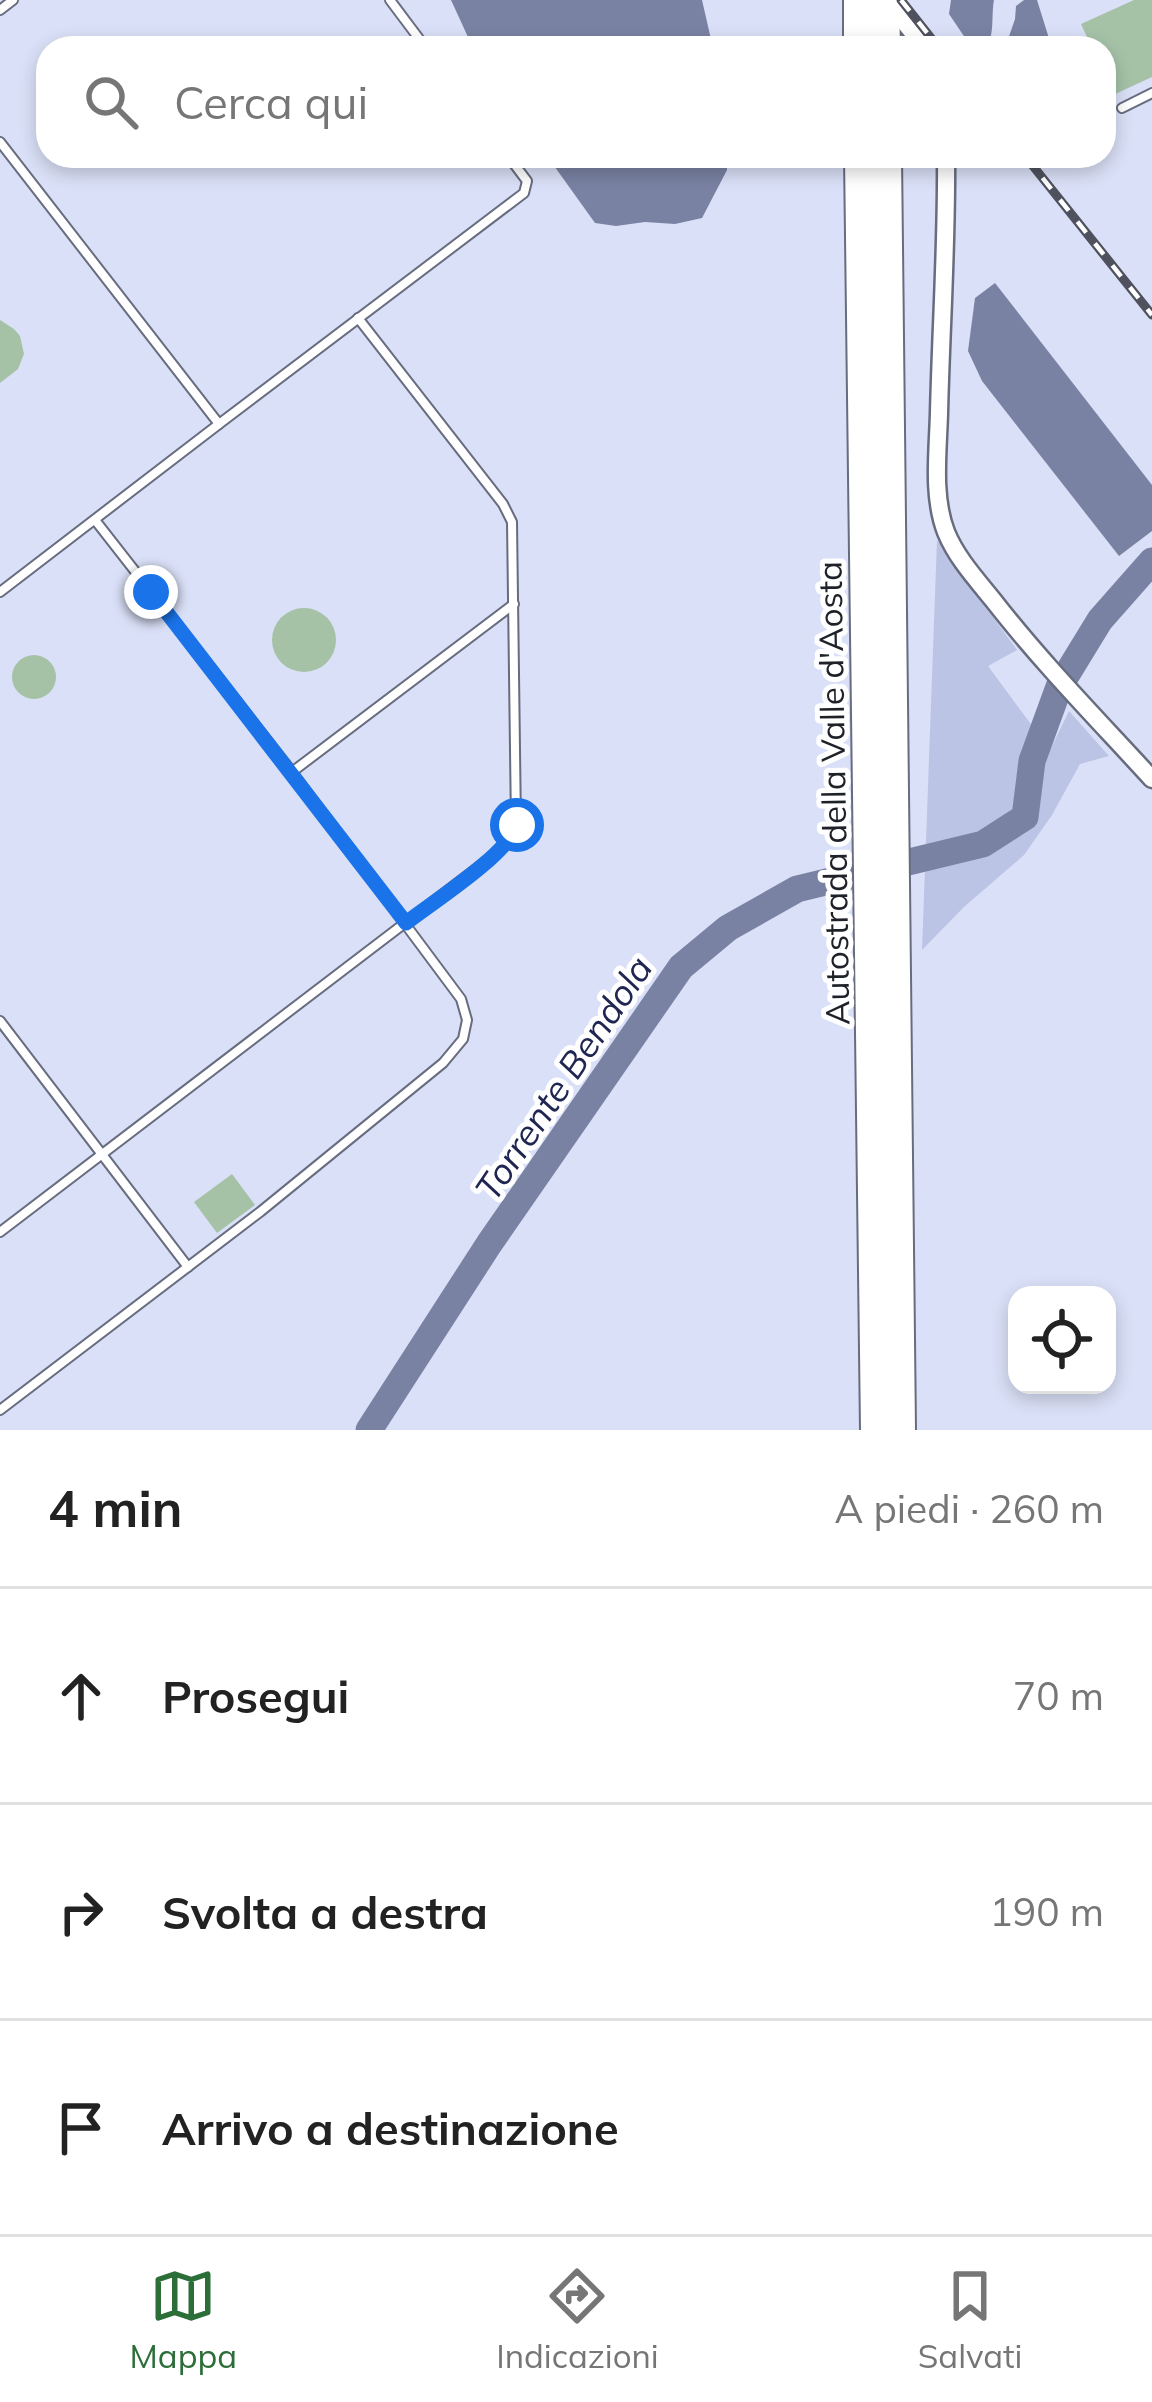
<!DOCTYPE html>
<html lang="it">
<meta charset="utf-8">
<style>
:root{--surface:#fff;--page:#f6f6f6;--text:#222;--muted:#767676;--line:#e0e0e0;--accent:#2c6e38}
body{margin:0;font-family:Mulish,sans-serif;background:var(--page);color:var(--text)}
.controls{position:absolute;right:36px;bottom:36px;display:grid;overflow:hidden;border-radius:24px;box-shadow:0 6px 18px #0003}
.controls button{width:108px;height:108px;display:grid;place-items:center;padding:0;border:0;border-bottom:3px solid var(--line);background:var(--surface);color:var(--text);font:60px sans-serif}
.stop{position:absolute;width:36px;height:36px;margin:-27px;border:9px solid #1a73e8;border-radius:50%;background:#fff}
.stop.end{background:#1a73e8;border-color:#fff;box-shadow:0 3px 12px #0008}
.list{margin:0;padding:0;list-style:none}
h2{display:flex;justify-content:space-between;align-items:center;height:156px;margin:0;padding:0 48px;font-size:51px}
h2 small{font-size:39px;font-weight:400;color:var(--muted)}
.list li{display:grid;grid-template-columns:78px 1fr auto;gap:36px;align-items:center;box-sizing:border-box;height:216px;padding:0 48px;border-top:3px solid var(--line)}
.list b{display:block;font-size:45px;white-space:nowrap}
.list em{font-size:39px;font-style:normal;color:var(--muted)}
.icon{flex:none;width:66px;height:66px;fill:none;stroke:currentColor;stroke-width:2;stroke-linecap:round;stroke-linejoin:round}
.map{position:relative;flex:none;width:1152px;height:1430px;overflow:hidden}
.search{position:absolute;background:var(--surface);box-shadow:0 6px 18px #0003;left:36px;right:36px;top:36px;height:132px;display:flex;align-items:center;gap:30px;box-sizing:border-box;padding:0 42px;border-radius:36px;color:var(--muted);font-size:45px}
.sheet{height:804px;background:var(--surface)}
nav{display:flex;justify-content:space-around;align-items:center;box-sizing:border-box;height:168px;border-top:3px solid var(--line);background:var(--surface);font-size:33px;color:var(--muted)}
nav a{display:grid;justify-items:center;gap:6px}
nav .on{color:var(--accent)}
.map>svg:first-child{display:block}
</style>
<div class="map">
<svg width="1152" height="1430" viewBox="0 0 1152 1430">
<rect width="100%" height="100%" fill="#dae0f7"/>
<path fill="#bcc4e5" d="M937,540L1017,650L988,666L1050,750L1069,711L1109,756L1080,764L1052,815L1024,855L964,907L922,950Z"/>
<g fill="#7a82a3">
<path d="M451,0H702L713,48H473Z"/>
<path d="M951,0H994C991,16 995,35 986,48H972L949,14Z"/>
<path d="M1024,0H1037L1052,48H1005L1015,19L1016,6Z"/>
<path d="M547,156H727V170L702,218L675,224L645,222L616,226L595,223Z"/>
<path d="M995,283L1152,485V531L1119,556L982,381L968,351L975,298Z"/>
</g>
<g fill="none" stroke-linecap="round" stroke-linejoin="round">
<path stroke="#7a82a3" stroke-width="27" d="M369,1430L489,1244L681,967L728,928L797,889L983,844L1025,817L1032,761L1059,687L1100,620L1152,561"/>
</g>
<g fill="#a5c2a7">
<path d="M1134,0H1152V77L1113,95L1104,75V48H1092L1081,24Z"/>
<path d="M0,320L14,329L20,336L24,354L18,369L0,383Z"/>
<circle cx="304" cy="640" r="32"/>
<circle cx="34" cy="677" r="22"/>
<path d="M232,1174L255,1205L217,1233L194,1202Z"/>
</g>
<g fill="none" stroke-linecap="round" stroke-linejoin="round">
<g stroke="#676c7f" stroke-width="12">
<g id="service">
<path d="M390,0L426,48"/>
<path d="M0,10L13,0"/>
<path d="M1122,108L1152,93"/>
<path d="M0,142L219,424L0,592"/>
<path d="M219,424L524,193L527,181L508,156"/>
<path d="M292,772L514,604"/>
<path d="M0,1021L188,1267"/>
<path d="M0,1232L498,852L513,838L516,825L512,522L503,504L358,318"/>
<path d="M0,1410L260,1212L443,1063L463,1039L467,1020L461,999L292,772L95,520"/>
</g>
</g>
<g stroke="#676c7f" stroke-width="21">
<g id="minor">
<path d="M888,2L925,48"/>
<path d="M946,156C947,242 941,328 939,413C938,452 932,496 946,532C956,557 976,579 993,600C1042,663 1098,720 1152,779"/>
</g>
</g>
<g stroke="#676c7f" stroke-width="34">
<g id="motorway">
<path d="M859,0V48"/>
<path d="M884,0L885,48"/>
<path d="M860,156L876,1430"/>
<path d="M886,156L900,1430"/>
</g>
</g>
<use href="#service" stroke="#fff" stroke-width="8"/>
<use href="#minor" stroke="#fff" stroke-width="16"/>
<use href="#motorway" stroke="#fff" stroke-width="30"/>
<g stroke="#4f525e" stroke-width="9">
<g id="rail">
<path d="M901,0L939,48"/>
<path d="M1025,156L1152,315"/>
</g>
</g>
<use href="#rail" stroke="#fff" stroke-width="4.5" stroke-dasharray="14" stroke-linecap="butt"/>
</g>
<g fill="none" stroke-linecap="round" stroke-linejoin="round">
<path stroke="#1a73e8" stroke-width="15" d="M151,592L406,923C433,902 507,855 517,825"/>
</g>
<g text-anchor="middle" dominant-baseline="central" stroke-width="10" stroke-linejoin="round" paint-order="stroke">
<g font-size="33" fill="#1f2129" stroke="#fff">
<text transform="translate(833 793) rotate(-91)">Autostrada della Valle d'Aosta</text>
</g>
<g font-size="36" font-style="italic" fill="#202652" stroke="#fff">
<text transform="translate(563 1078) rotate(-56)">Torrente Bendola</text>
</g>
</g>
</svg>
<div class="controls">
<button><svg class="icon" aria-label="locate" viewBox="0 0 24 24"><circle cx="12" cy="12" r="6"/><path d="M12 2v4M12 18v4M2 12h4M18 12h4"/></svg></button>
</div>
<div class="stop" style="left:517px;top:825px"></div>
<div class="stop end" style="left:151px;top:592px"></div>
<div class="search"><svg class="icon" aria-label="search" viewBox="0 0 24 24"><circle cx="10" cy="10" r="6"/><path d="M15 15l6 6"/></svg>Cerca qui</div>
</div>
<section class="sheet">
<h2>4 min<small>A piedi · 260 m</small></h2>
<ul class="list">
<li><svg class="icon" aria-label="ahead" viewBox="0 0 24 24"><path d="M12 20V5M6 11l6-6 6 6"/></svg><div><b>Prosegui</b></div><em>70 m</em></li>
<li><svg class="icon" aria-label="right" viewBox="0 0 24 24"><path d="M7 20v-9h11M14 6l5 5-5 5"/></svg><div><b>Svolta a destra</b></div><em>190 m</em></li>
<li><svg class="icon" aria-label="arrive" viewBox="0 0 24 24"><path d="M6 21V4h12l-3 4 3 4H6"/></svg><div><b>Arrivo a destinazione</b></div></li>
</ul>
</section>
<nav>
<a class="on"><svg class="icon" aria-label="map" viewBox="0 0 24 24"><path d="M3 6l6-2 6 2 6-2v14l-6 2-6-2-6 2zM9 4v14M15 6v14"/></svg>Mappa</a>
<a><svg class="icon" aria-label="directions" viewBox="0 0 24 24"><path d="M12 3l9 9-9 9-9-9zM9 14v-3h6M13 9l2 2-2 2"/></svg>Indicazioni</a>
<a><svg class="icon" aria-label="saved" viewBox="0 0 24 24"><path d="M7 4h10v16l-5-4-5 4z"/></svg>Salvati</a>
</nav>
